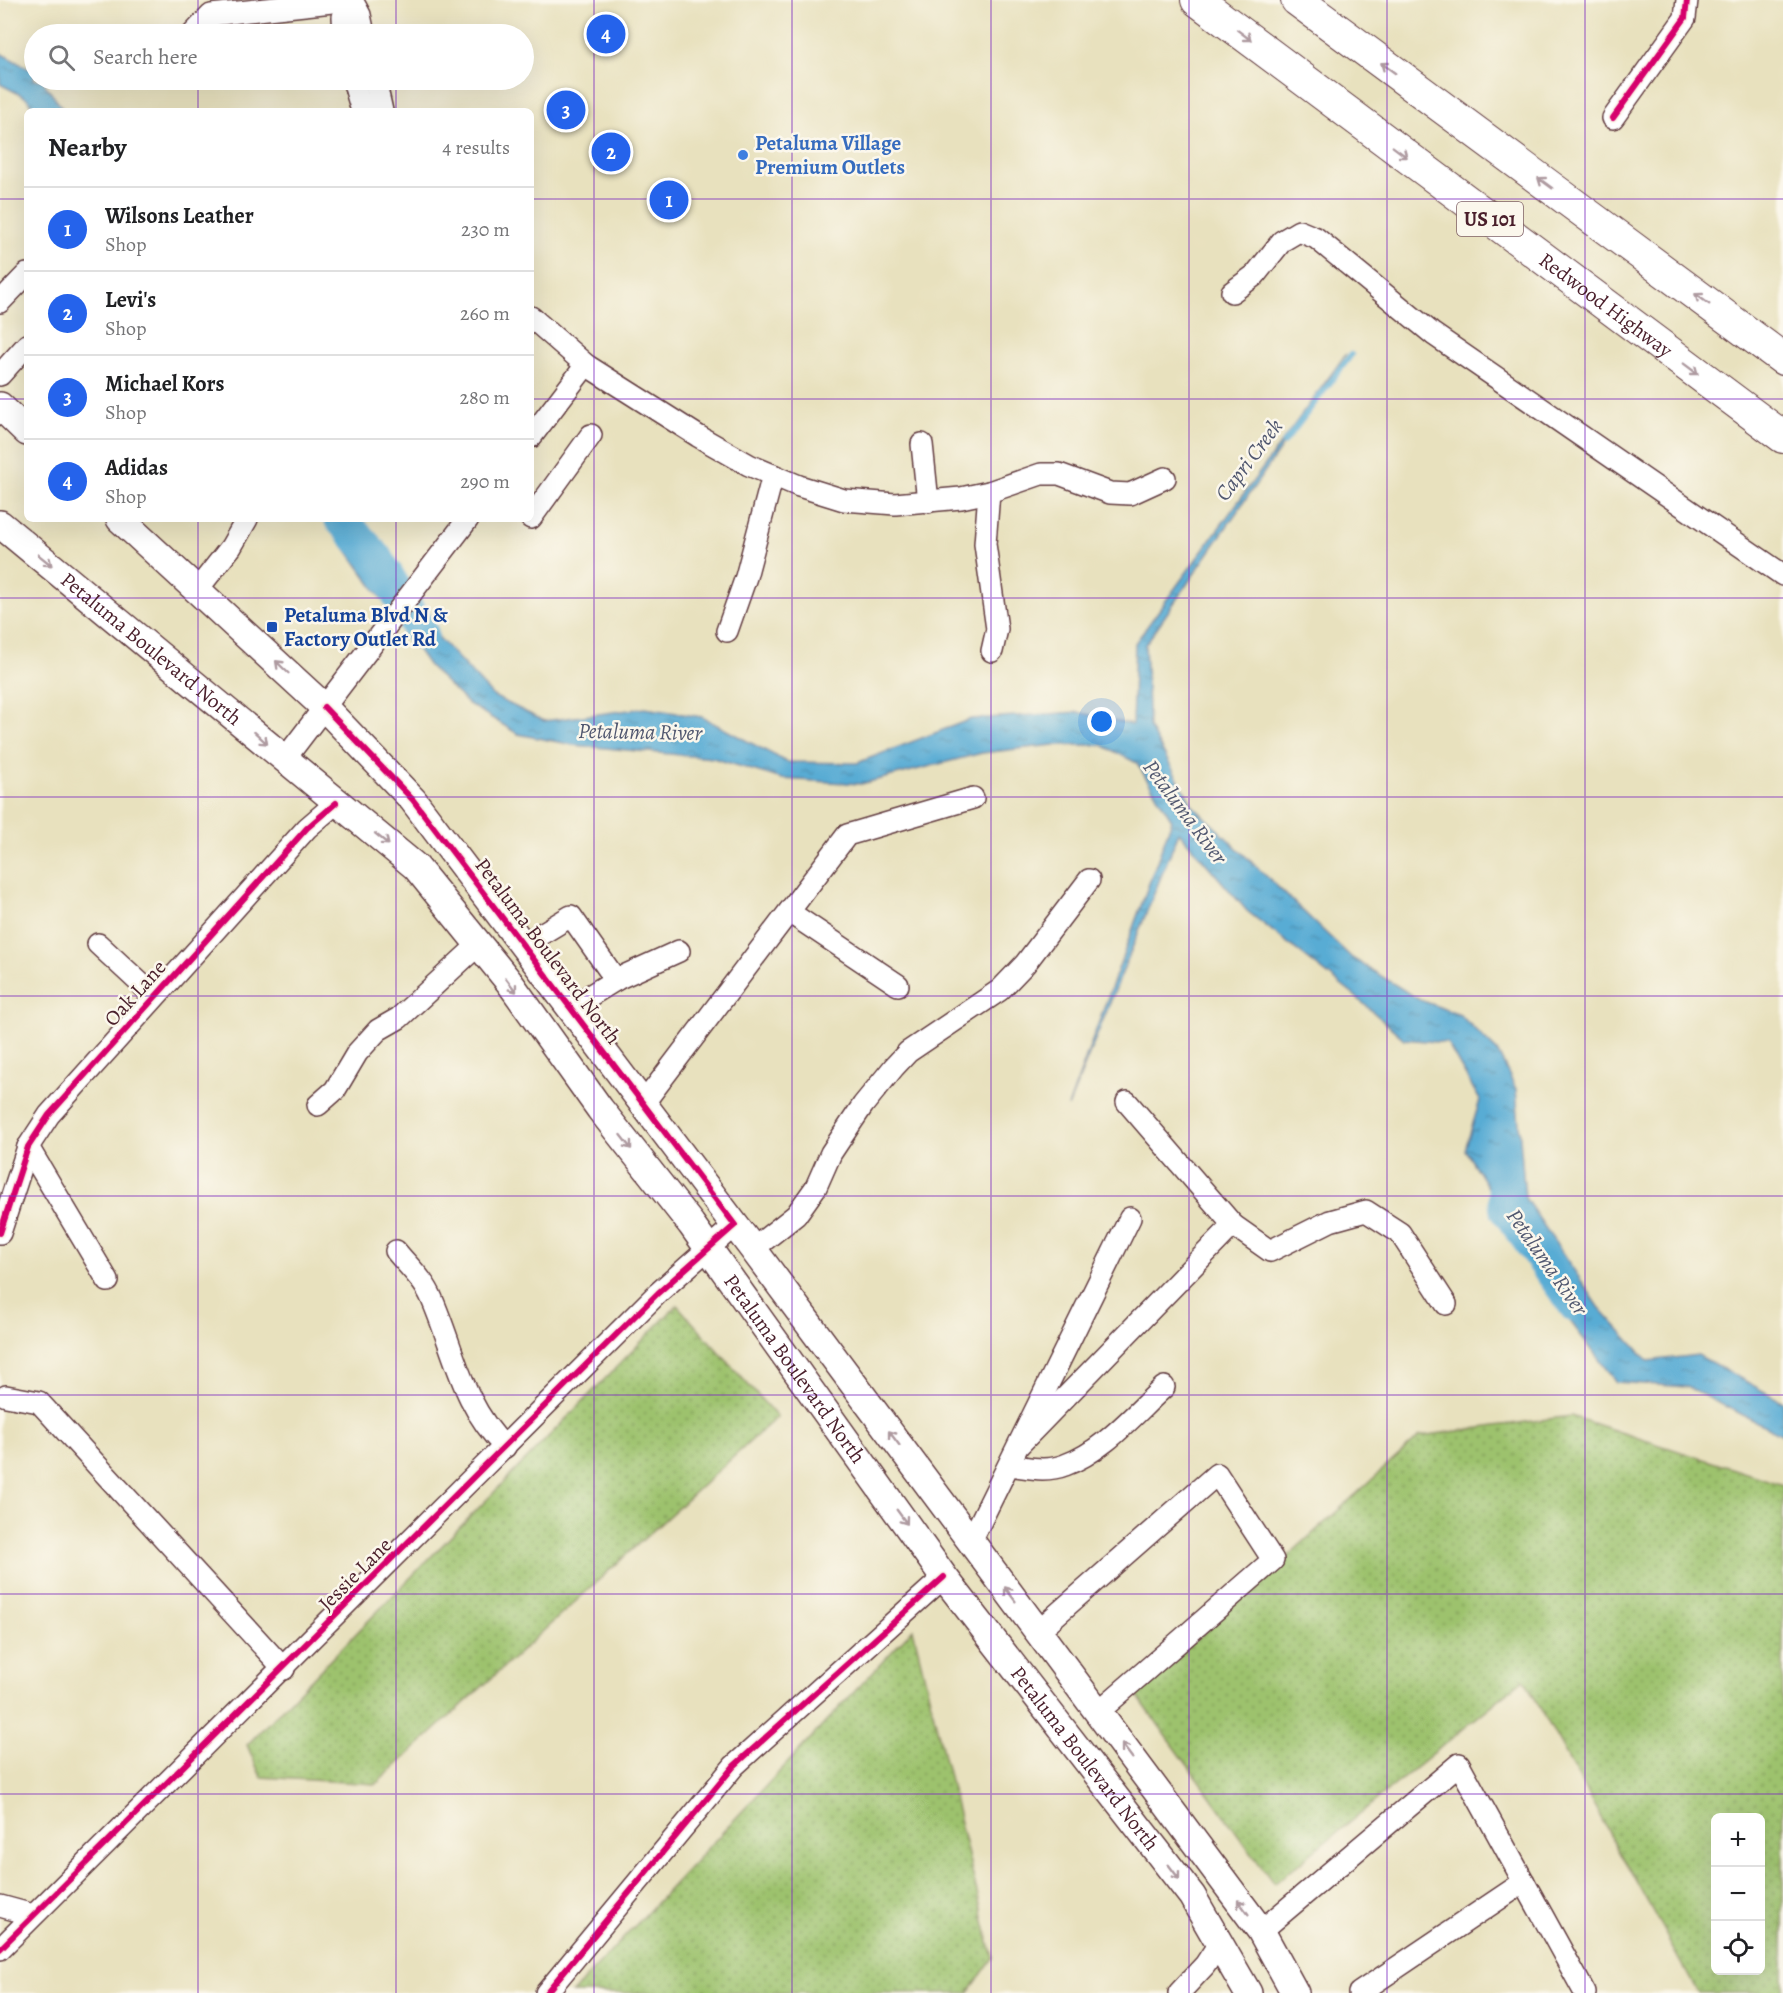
<!DOCTYPE html>
<meta charset="utf-8">
<style>
:root{--surface:#fff;--page:#f6f6f6;--text:#202124;--muted:#757577;--line:#e0e0e0;--accent:#2563eb}
body{margin:0;font-family:Alegreya,serif;background:var(--page);color:var(--text)}
.controls{position:absolute;right:18px;bottom:18px;display:grid;overflow:hidden;border-radius:9px;box-shadow:0 6px 24px #0002}
.controls button{width:54px;height:54px;display:grid;place-items:center;padding:0;border:0;border-bottom:2px solid var(--line);background:var(--surface);color:var(--text);font:30px sans-serif}
.you{position:absolute;left:1102px;top:722px;width:21px;height:21px;margin:-15px;border:4px solid #fff;border-radius:50%;background:#1a73e8;box-shadow:0 0 0 9px #1a73e833}
.badge{display:grid;place-items:center;width:39px;height:39px;border-radius:50%;background:var(--accent);color:#fff;font-size:20px;font-weight:700}
.pin{position:absolute;translate:-50% -50%;border:3px solid #fff;box-shadow:0 2px 6px #0006}
.list{margin:0;padding:0;list-style:none}
h2{display:flex;justify-content:space-between;align-items:center;height:78px;margin:0;padding:0 24px;font-size:26px}
h2 small{font-size:20px;font-weight:400;color:var(--muted)}
.list li{display:grid;grid-template-columns:39px 1fr auto;gap:18px;align-items:center;box-sizing:border-box;height:84px;padding:0 24px;border-top:2px solid var(--line)}
.list b{display:block;font-size:22px;white-space:nowrap}
.list p{margin:0;font-size:20px;white-space:nowrap;color:var(--muted)}
.list em{font-size:20px;font-style:normal;color:var(--muted)}
.icon{flex:none;width:33px;height:33px;fill:none;stroke:currentColor;stroke-width:2;stroke-linecap:round;stroke-linejoin:round}
.map{position:relative;flex:none;width:1783px;height:1993px;overflow:hidden}
.search{position:absolute;background:var(--surface);box-shadow:0 6px 24px #0002;left:24px;top:24px;width:510px;height:66px;display:flex;align-items:center;gap:15px;box-sizing:border-box;padding:0 21px;border-radius:33px;color:var(--muted);font-size:22px}
.panel{position:absolute;background:var(--surface);box-shadow:0 6px 24px #0002;left:24px;top:108px;width:510px;height:414px;border-radius:9px}
.map>svg:first-child{display:block}
</style>
<div class="map">
<svg width="1783" height="1993" viewBox="0 0 1783 1993">
<defs>
<pattern id="grass-dots" width="8" height="8" patternUnits="userSpaceOnUse" patternTransform="scale(1.5)"><rect width="8" height="8" fill="#9dc26d"/><path d="M2 2h.1M6 6h.1" fill="none" stroke="#829d5a" stroke-width="1.8" stroke-linecap="round"/></pattern>
<pattern id="water-ripples" width="26" height="14" patternUnits="userSpaceOnUse" patternTransform="scale(1.5)"><rect width="26" height="14" fill="#59acd4"/><path d="M2 4q2-2 4 0t4 0M15 11q2-2 4 0t4 0" fill="none" stroke="#4c8bac"/></pattern>
</defs>
<rect width="100%" height="100%" fill="#fbf7ec"/>
<filter id="ink" filterUnits="userSpaceOnUse"><feTurbulence type="fractalNoise" baseFrequency=".0167" numOctaves="2"/><feDisplacementMap in="SourceGraphic" scale="12" xChannelSelector="R" yChannelSelector="G"/><feConvolveMatrix kernelMatrix="1 2 1 2 8 2 1 2 1" color-interpolation-filters="sRGB"/></filter>
<filter id="wash" filterUnits="userSpaceOnUse"><feTurbulence type="fractalNoise" baseFrequency=".008" numOctaves="4" result="noise"/><feDisplacementMap in="SourceGraphic" scale="24" xChannelSelector="R" yChannelSelector="G"/><feGaussianBlur stdDeviation="1.35" result="paint"/><feColorMatrix in="noise" values="0 0 0 0 0 0 0 0 0 0 0 0 0 0 0 0 0 1.4 0 .05"/><feComposite in="paint" operator="in"/></filter>
<g filter="url(#wash)">
<rect width="100%" height="100%" fill="#e8e1be"/>
<g fill="url(#grass-dots)" stroke="#74704c" stroke-width="1.5" fill-rule="evenodd">
<path d="M677,1305L777,1417L376,1784L261,1777L247,1745Z"/>
<path d="M1571,1416L1783,1485V1993H1698L1524,1679L1274,1884L1136,1694L1420,1436ZM1716,1818H1760V1970H1716Z"/>
<path d="M913,1629L993,1958L968,1993H572Z"/>
</g>
<g fill="url(#water-ripples)" stroke="#526680" stroke-width="1.5">
<path d="M0,53L34,71V80H42L64,111H35L27,98L0,84Z"/>
<path d="M1346,354L1145,645L1149,727L1193,806L1352,958L1418,999L1460,1015L1497,1051L1516,1089L1525,1198L1599,1307L1648,1361L1698,1355L1783,1402V1435L1687,1387L1616,1382L1567,1317L1540,1242L1492,1194L1465,1150L1480,1100L1447,1043L1404,1039L1355,996L1247,911L1179,832L1068,1107L1172,820L1137,763L1102,745H1054L982,753L861,784L782,779L713,758L573,745L518,734L467,703L429,666L325,519H341L364,557L493,696L544,721L645,708L702,717L787,762L857,763L971,719L1078,712L1132,725L1135,643Z"/>
</g>
<path fill="#e8e1be" d="M393,584L427,621L410,644L380,602Z"/>
<g fill="none" stroke-linecap="round" stroke-linejoin="round">
<path stroke="#59acd4" stroke-width="6" d="M1284,443L1351,355"/>
<g stroke="#59acd4" stroke-width="34">
<path d="M341,519L377,559L422,634"/>
<path d="M1503,1163L1506,1208L1576,1306"/>
</g>
</g>
</g>
<g filter="url(#ink)">
<g fill="none" stroke-linecap="round" stroke-linejoin="round">
<g stroke="#623c41" stroke-width="24">
<g id="minor">
<path d="M352,0L360,15L364,34"/>
<path d="M193,34L211,15L351,0"/>
<path d="M344,34L343,17L351,0"/>
<path d="M353,80L362,111"/>
<path d="M375,80L382,111"/>
<path d="M1613,118L1685,18L1687,0"/>
<path d="M1232,292L1255,275L1282,241L1299,231L1316,238L1433,334L1783,575"/>
<path d="M0,302L27,274"/>
<path d="M531,317L586,365L698,436L749,465L799,486L844,500L895,504L961,498L989,492L1041,474H1059L1110,493L1130,494L1165,478"/>
<path d="M0,375L27,345"/>
<path d="M531,437L586,365"/>
<path d="M922,444L928,502"/>
<path d="M989,492L985,544L997,629L992,651"/>
<path d="M531,518L591,435"/>
<path d="M197,590L231,547L247,519"/>
<path d="M727,631L746,577L773,475"/>
<path d="M284,760L468,519"/>
<path d="M789,912L898,985"/>
<path d="M98,944L154,996"/>
<path d="M523,945L571,916L616,980"/>
<path d="M570,1008L617,979L679,951"/>
<path d="M643,1104L847,835L973,798"/>
<path d="M318,1105L335,1090L357,1053L378,1030L399,1018L478,945"/>
<path d="M28,1147L108,1281"/>
<path d="M1233,1225L1270,1251L1330,1221L1366,1211L1400,1233L1446,1304"/>
<path d="M0,1233L28,1147L49,1115L307,828L336,803"/>
<path d="M753,1249L796,1215L816,1187L831,1153L863,1105L894,1067L908,1052L1000,990L1025,964L1089,880"/>
<path d="M396,1251C408,1266 425,1281 432,1299C455,1352 462,1405 505,1447"/>
<path d="M6,1396L39,1402L284,1669"/>
<path d="M1020,1444L1233,1225L1127,1102"/>
<path d="M1010,1465C1027,1468 1048,1472 1065,1465C1104,1451 1134,1414 1164,1387"/>
<path d="M971,1541L1130,1218"/>
<path d="M1038,1631L1217,1474L1273,1560L1098,1712"/>
<path d="M0,1906L33,1915"/>
<path d="M1261,1931L1459,1764L1585,1993"/>
<path d="M0,1949L658,1293L735,1225"/>
<path d="M546,1993L734,1766L944,1577"/>
<path d="M1179,1993L1205,1965L1220,1942"/>
<path d="M1359,1993L1524,1882"/>
</g>
</g>
<g stroke="#623c41" stroke-width="30">
<g id="major">
<path d="M0,406L27,432"/>
<path d="M120,519L324,707L413,800L753,1249L1261,1931L1295,1993"/>
<path id="s1" d="M0,524L416,867L510,983L600,1109L691,1224L944,1577L1192,1896L1248,1993"/>
</g>
</g>
<g stroke="#623c41" stroke-width="34">
<g id="highway">
<path id="s2" d="M1197,0L1783,437"/>
<path d="M1297,0L1783,359"/>
</g>
</g>
<use href="#minor" stroke="#fff" stroke-width="21"/>
<use href="#major" stroke="#fff" stroke-width="27"/>
<use href="#highway" stroke="#fff" stroke-width="32"/>
<g stroke="#fbf7ec" stroke-width="10">
<g id="cycleway">
<path d="M1613,118L1685,18L1687,0"/>
<path d="M0,1233L28,1147L49,1115L307,828L336,803"/>
<path d="M0,1949L658,1293L735,1225L413,800L324,707"/>
<path d="M546,1993L734,1766L944,1577"/>
</g>
</g>
<use href="#cycleway" stroke="#d6006c" stroke-width="6"/>
</g>
<defs><path id="oneway-shaft" d="M-6 0H5M1.5-3L5.5 0L1.5 3" fill="none" stroke-width="1.6" stroke-linecap="round" stroke-linejoin="round" transform="scale(1.5)"/></defs>
<g stroke="#ae9aa0">
<use href="#oneway-shaft" transform="translate(1244 35) rotate(37)"/>
<use href="#oneway-shaft" transform="translate(1388 68) rotate(-144)"/>
<use href="#oneway-shaft" transform="translate(1400 152) rotate(37)"/>
<use href="#oneway-shaft" transform="translate(1545 183) rotate(-144)"/>
<use href="#oneway-shaft" transform="translate(1702 299) rotate(-144)"/>
<use href="#oneway-shaft" transform="translate(1691 369) rotate(37)"/>
<use href="#oneway-shaft" transform="translate(45 560) rotate(39)"/>
<use href="#oneway-shaft" transform="translate(282 667) rotate(-136)"/>
<use href="#oneway-shaft" transform="translate(261 738) rotate(43)"/>
<use href="#oneway-shaft" transform="translate(382 839) rotate(39)"/>
<use href="#oneway-shaft" transform="translate(511 985) rotate(53)"/>
<use href="#oneway-shaft" transform="translate(626 1142) rotate(52)"/>
<use href="#oneway-shaft" transform="translate(894 1438) rotate(-127)"/>
<use href="#oneway-shaft" transform="translate(902 1517) rotate(54)"/>
<use href="#oneway-shaft" transform="translate(1010 1594) rotate(-127)"/>
<use href="#oneway-shaft" transform="translate(1127 1751) rotate(-127)"/>
<use href="#oneway-shaft" transform="translate(1174 1872) rotate(53)"/>
<use href="#oneway-shaft" transform="translate(1243 1907) rotate(-127)"/>
</g>
</g>
<path fill="none" stroke="#7b2cbf" stroke-width="1.5" stroke-opacity="0.55" d="M198,0V34M396,0V34M594,0V1993M792,0V1993M991,0V1993M1189,0V1993M1387,0V1993M1585,0V1993M198,80V111M396,80V111M0,199H27M531,199H1783M0,399H27M531,399H1783M198,519V1993M396,519V1993M0,598H1783M0,797H1783M0,996H1783M0,1196H1783M0,1395H1783M0,1594H1783M0,1794H1783"/>
<circle fill="#3f7fe0" stroke="#fbf7ec" stroke-width="2" cx="743" cy="155" r="6"/>
<rect fill="#1a4fb4" stroke="#fbf7ec" stroke-width="2" x="266" y="621" width="12" height="12" rx="3"/>
<g text-anchor="middle" dominant-baseline="central" stroke-width="5" stroke-linejoin="round" paint-order="stroke">
<rect fill="#fbf7ec" stroke="#7f6065" stroke-width="1.5" x="1457" y="202" width="66" height="34" rx="4.5"/>
<g font-size="20" font-weight="bold" fill="#4a1f2b">
<text x="1490" y="219">US 101</text>
</g>
<g font-size="21" font-weight="bold" fill="#366cbe" stroke="#fbf7ec" text-anchor="start">
<text x="755" y="143">Petaluma Village<tspan x="755" dy="24">Premium Outlets</tspan></text>
</g>
<g font-size="21" fill="#4a1f2b" stroke="#fbf7ec">
<text stroke="none"><textPath href="#s2" startOffset="510">Redwood Highway</textPath></text>
<text stroke="none"><textPath href="#s1" startOffset="196">Petaluma Boulevard North</textPath></text>
<text transform="translate(548 951) rotate(53)">Petaluma Boulevard North</text>
<text transform="translate(135 993) rotate(-48)">Oak Lane</text>
<text stroke="none"><textPath href="#s1" startOffset="1168">Petaluma Boulevard North</textPath></text>
<text transform="translate(355 1574) rotate(-45)">Jessie Lane</text>
<text stroke="none"><textPath href="#s1" startOffset="1654">Petaluma Boulevard North</textPath></text>
</g>
<g font-size="21" font-weight="bold" fill="#164399" stroke="#fbf7ec" text-anchor="start">
<text x="284" y="615">Petaluma Blvd N &amp;<tspan x="284" dy="24">Factory Outlet Rd</tspan></text>
</g>
<g font-size="22" font-style="italic" fill="#50576f" stroke="#fbf7ec">
<text transform="translate(1249 460) rotate(-53)">Capri Creek</text>
<text transform="translate(640 732) rotate(1)">Petaluma River</text>
<text transform="translate(1185 812) rotate(53)">Petaluma River</text>
<text transform="translate(1547 1262) rotate(55)">Petaluma River</text>
</g>
</g>
</svg>
<div class="controls">
<button>+</button>
<button>−</button>
<button><svg class="icon" aria-label="locate" viewBox="0 0 24 24"><circle cx="12" cy="12" r="6"/><path d="M12 2v4M12 18v4M2 12h4M18 12h4"/></svg></button>
</div>
<div class="you"></div>
<div class="pin badge" style="left:669px;top:200px">1</div>
<div class="pin badge" style="left:611px;top:152px">2</div>
<div class="pin badge" style="left:566px;top:110px">3</div>
<div class="pin badge" style="left:606px;top:34px">4</div>
<div class="search"><svg class="icon" aria-label="search" viewBox="0 0 24 24"><circle cx="10" cy="10" r="6"/><path d="M15 15l6 6"/></svg>Search here</div>
<section class="panel">
<h2>Nearby<small>4 results</small></h2>
<ul class="list">
<li><span class="badge">1</span><div><b>Wilsons Leather</b><p>Shop</p></div><em>230 m</em></li>
<li><span class="badge">2</span><div><b>Levi's</b><p>Shop</p></div><em>260 m</em></li>
<li><span class="badge">3</span><div><b>Michael Kors</b><p>Shop</p></div><em>280 m</em></li>
<li><span class="badge">4</span><div><b>Adidas</b><p>Shop</p></div><em>290 m</em></li>
</ul>
</section>
</div>
